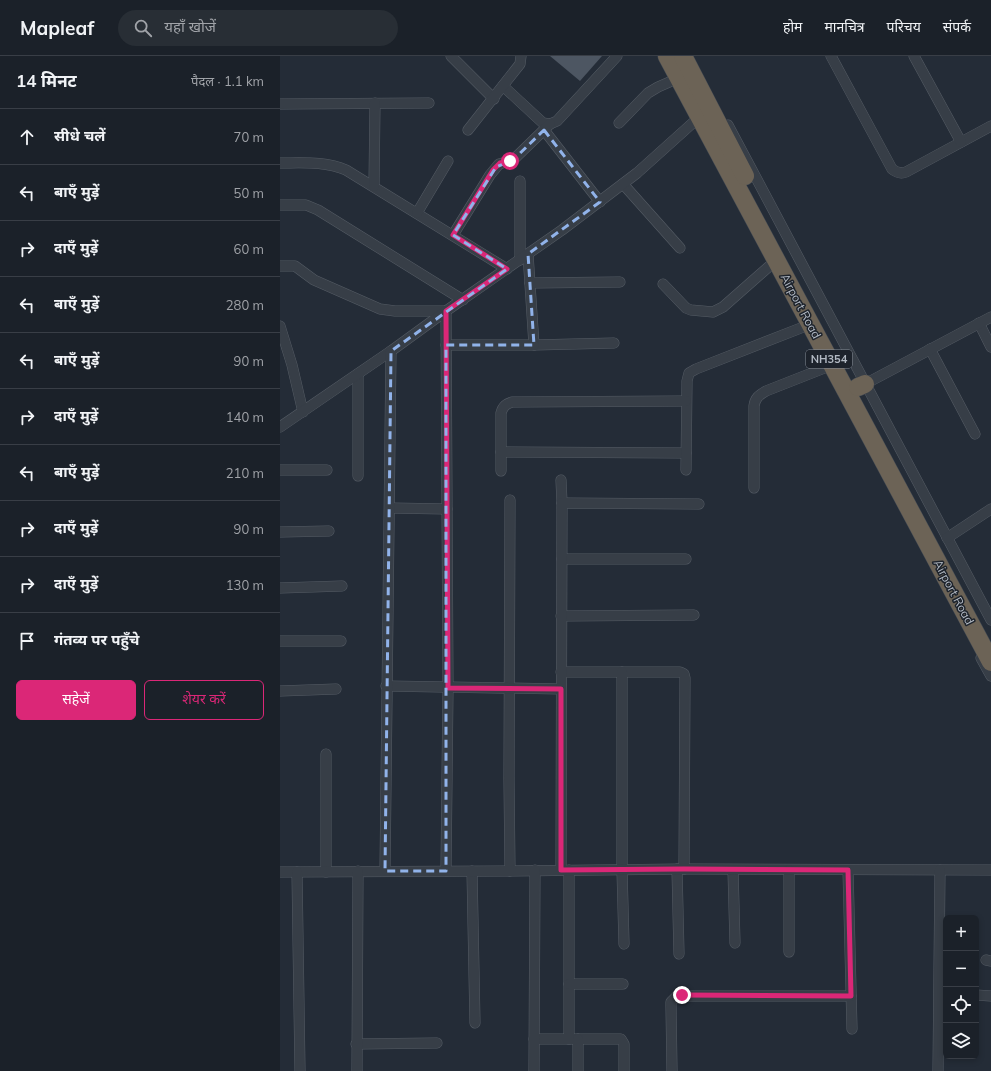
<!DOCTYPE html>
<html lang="hi">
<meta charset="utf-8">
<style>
:root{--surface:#1b2129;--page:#282e35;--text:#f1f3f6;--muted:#a0a3a8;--line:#393e46;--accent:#db2777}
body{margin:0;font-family:Mulish,"Noto Sans Devanagari",sans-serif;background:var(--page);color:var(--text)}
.controls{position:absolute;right:12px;bottom:12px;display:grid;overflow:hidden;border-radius:6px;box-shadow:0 2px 6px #0003}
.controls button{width:36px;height:36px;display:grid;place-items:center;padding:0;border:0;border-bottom:1px solid var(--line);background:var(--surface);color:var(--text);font:20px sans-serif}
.stop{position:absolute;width:12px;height:12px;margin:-9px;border:3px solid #db2777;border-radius:50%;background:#fff}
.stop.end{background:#db2777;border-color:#fff;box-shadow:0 1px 4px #0008}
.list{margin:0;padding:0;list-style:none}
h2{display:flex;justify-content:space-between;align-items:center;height:52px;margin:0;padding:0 16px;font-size:17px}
h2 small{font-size:13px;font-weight:400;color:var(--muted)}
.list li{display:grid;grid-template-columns:26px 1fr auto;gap:12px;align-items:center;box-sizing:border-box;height:56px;padding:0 16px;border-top:1px solid var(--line)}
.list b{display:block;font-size:15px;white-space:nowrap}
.list em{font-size:13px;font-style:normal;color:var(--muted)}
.actions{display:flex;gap:8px;padding:12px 16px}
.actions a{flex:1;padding:9px 0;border:1px solid var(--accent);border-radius:6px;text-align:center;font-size:14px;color:var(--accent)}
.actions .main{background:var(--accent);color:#fff}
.icon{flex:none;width:22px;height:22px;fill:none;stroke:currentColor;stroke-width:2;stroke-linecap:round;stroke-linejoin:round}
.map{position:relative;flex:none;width:711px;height:1015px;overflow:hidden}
header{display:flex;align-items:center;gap:24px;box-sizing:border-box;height:56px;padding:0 20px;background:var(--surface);border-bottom:1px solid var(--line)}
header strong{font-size:19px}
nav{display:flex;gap:22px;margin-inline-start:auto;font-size:14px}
.search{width:280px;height:36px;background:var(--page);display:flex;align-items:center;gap:10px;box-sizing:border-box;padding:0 14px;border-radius:22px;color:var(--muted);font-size:15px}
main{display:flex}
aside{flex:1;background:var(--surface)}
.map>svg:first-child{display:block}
</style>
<header>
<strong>Mapleaf</strong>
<div class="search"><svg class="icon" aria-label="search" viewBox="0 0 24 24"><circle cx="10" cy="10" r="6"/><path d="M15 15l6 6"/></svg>यहाँ खोजें</div>
<nav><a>होम</a><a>मानचित्र</a><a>परिचय</a><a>संपर्क</a></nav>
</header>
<main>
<aside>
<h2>14 मिनट<small>पैदल · 1.1 km</small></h2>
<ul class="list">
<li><svg class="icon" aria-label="ahead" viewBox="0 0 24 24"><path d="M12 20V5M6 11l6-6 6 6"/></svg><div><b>सीधे चलें</b></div><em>70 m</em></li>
<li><svg class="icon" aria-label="left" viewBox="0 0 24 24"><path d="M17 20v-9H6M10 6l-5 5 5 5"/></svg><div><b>बाएँ मुड़ें</b></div><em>50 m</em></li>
<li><svg class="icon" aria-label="right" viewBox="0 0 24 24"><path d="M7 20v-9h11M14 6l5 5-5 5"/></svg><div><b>दाएँ मुड़ें</b></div><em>60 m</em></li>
<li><svg class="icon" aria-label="left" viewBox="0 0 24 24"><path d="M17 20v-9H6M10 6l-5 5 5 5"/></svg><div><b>बाएँ मुड़ें</b></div><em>280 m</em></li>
<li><svg class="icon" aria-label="left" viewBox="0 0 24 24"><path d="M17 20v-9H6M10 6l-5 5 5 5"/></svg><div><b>बाएँ मुड़ें</b></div><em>90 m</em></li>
<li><svg class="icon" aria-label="right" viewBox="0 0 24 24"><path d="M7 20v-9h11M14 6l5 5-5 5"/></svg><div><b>दाएँ मुड़ें</b></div><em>140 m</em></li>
<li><svg class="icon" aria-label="left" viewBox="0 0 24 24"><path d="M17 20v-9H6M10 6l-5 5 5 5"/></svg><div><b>बाएँ मुड़ें</b></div><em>210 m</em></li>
<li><svg class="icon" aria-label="right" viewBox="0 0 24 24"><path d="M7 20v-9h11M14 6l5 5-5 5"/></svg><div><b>दाएँ मुड़ें</b></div><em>90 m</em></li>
<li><svg class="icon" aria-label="right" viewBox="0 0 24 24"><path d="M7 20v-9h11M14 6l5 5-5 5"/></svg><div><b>दाएँ मुड़ें</b></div><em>130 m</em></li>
<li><svg class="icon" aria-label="arrive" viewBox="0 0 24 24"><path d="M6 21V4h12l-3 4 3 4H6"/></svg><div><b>गंतव्य पर पहुँचे</b></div></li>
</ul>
<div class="actions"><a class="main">सहेजें</a><a>शेयर करें</a></div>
</aside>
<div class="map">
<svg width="711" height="1015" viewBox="0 0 711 1015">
<rect width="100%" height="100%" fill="#242c37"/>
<path fill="#4d5662" d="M270,0H322L300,25Z"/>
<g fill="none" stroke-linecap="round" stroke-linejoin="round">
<g stroke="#555c65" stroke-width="11">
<g id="street">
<path d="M171,0L214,43"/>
<path d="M551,0L612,113C617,117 621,118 626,116L711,70"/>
<path d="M634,0L681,86"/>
<path d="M223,30L263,67L270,68L277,65L337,0"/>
<path d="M0,48L149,47"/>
<path d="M339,67L368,37L378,31L394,24"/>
<path d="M448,69L711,564"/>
<path d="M188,74L240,8L241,0"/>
<path d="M264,74L320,146"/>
<path d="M0,107C22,107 46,105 66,114L227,213"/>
<path d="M240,125V204"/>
<path d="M343,128L400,192"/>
<path d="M94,130L95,47"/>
<path d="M0,149H26L38,154L183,244"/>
<path d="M137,157L168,105"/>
<path d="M173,179L210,119L219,108L233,104L270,68"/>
<path d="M248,198L254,289L334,287"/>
<path d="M0,210H15L34,224L100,253L115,255H166L168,632L166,815"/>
<path d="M250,227L340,226"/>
<path d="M383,228L406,252L411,254L433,256L443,251L493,207"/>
<path d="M699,267L711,291"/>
<path d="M0,270L12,309L23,356"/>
<path d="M166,289H254"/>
<path d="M650,293L695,378"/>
<path d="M78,318V420"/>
<path d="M585,328L711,261"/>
<path d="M0,371L111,295L166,255L282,174L357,117L416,64"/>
<path d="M221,396L406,397"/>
<path d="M0,414H47"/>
<path d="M406,414L407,325L409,317L416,313L526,270"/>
<path d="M221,415V357C223,350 226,348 232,346L406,345"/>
<path d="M281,424L282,447"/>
<path d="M474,432V350C475,342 479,339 486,335L547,311"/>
<path d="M230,444L229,723L230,815"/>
<path d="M110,452L167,453"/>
<path d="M0,476L49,475"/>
<path d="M667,482L711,453"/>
<path d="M282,503H406"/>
<path d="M0,532L62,530"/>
<path d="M281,560L414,559"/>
<path d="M0,585H61"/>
<path d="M701,602L711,620"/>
<path d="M281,616H400L404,618L405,622L404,813"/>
<path d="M342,616V814L344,888"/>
<path d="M106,630L281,633"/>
<path d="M0,635L56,633"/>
<path d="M46,698V816"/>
<path d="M397,813L399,898"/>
<path d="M281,814L282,447L419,448"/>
<path d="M289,814V983"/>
<path d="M453,814L455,887"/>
<path d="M568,814L572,973"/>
<path d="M105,815L111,295"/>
<path d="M192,815L195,967"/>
<path d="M0,816L230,815L404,813L711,814"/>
<path d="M17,816L20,1015"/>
<path d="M509,896V814"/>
<path d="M706,904L711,905"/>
<path d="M289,928H343"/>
<path d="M696,939L711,940"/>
<path d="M254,983H341L344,988V1015"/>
<path d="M298,983V1015"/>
<path d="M76,988L157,987"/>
<path d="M77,1015L78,815"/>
<path d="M254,1015L255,814"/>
<path d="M392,1015L391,950V946L397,940H571"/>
<path d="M658,1015L660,814"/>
</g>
</g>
<g stroke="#424952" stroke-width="19">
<g id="highway">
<path d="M387,0L711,606"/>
<path d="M403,0L465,120"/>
<path d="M578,331L585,328"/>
</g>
</g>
<use href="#street" stroke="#373e47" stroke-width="10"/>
<use href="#highway" stroke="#6c6356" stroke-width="18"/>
</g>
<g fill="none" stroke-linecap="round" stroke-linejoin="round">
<path stroke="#db2777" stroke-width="5" d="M230,105L220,107L213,114L173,179L227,213L166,255L168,632L281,633V814L404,813L568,814L571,940L402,939"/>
</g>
<path fill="none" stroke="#91b3ea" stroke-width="3" stroke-dasharray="8 5" stroke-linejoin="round" d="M264,74L320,146L248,198L254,289H166V815H105L111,295L227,213L173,179L216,111L233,104Z"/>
<g text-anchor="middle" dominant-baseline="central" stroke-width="3" stroke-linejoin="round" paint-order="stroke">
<rect fill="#1d232c" stroke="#858c96" stroke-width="1" x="526" y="294" width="46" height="18" rx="3"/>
<g font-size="11" font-weight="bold" fill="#b2b9c3">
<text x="549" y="303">NH354</text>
</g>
<g font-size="12" fill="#b2b9c3" stroke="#1d232c">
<text transform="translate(521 250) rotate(62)">Airport Road</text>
<text transform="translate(674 536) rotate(62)">Airport Road</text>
</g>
</g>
</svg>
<div class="controls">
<button>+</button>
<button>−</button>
<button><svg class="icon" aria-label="locate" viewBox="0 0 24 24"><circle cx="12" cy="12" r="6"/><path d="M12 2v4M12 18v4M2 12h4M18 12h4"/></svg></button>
<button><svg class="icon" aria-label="layers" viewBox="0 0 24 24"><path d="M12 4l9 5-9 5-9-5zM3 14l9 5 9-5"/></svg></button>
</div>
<div class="stop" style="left:230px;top:105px"></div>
<div class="stop end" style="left:402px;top:939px"></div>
</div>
</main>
